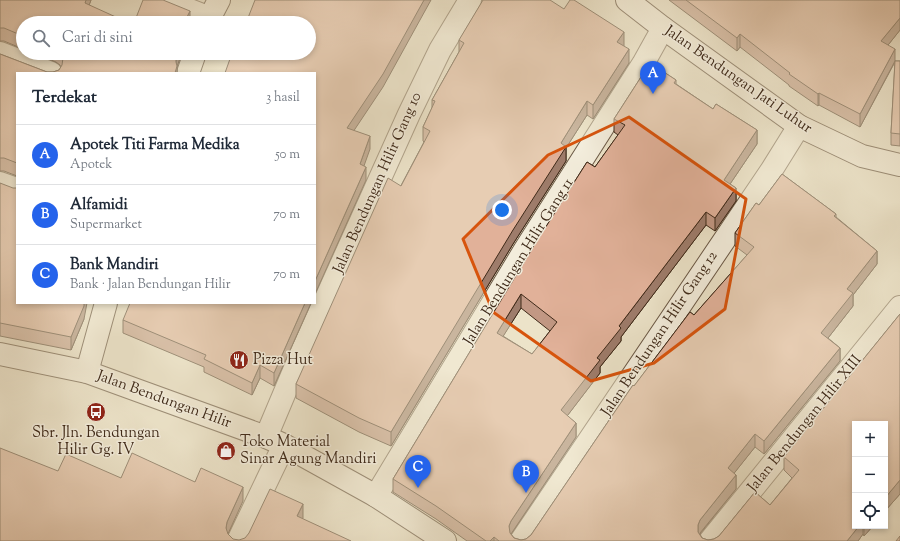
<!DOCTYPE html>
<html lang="id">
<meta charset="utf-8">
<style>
:root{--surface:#fff;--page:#f2f2f3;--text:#1f2937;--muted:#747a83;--line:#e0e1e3;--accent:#2563eb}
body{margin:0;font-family:"Sorts Mill Goudy",serif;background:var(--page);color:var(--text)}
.controls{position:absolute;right:12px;bottom:12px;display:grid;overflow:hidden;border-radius:0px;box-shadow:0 2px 6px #0003}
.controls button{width:36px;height:36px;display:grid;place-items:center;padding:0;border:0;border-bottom:1px solid var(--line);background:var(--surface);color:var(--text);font:20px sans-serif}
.you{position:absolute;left:502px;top:210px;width:14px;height:14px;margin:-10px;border:3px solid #fff;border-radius:50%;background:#1a73e8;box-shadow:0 0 0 6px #1a73e833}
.badge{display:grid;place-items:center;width:26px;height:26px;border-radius:50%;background:var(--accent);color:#fff;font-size:13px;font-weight:700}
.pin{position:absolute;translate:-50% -33px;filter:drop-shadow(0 1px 2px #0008)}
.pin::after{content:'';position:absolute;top:21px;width:14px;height:12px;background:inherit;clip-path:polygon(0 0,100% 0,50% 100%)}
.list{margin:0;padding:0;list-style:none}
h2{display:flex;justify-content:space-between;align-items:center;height:52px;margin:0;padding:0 16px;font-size:17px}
h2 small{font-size:13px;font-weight:400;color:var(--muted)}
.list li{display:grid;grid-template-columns:26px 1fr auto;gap:12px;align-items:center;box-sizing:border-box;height:60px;padding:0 16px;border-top:1px solid var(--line)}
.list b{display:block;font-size:15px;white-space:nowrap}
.list p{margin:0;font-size:13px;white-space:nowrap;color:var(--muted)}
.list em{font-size:13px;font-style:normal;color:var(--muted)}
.icon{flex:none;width:22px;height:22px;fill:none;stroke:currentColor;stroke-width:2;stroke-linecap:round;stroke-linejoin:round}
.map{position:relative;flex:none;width:900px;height:541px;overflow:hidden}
.search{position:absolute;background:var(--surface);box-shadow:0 2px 6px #0003;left:16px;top:16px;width:300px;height:44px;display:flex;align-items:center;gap:10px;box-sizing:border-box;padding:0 14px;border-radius:22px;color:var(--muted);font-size:15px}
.panel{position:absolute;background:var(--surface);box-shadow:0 2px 6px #0003;left:16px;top:72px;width:300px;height:232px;border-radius:0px}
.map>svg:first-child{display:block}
</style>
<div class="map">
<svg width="900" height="541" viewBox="0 0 900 541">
<rect width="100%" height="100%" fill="#ece3c9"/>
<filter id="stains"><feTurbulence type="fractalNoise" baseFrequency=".005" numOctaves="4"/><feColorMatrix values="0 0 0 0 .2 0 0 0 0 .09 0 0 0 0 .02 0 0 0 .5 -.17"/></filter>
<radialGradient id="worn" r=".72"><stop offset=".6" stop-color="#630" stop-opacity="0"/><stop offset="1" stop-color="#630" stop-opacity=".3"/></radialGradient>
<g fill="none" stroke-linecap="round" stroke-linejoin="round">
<g stroke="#6a5845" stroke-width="24">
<g id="street">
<path d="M164,0L210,18"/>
<path d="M0,53L51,73"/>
<path d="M0,183L17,189"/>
<path d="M266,437L301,354L409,114L440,50L470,0"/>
<path d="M376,496L524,251L643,64L663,28"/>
<path d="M238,541L284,445"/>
<path d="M521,541L771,171L799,126"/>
<path d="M710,541L900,307"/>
</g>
</g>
<g stroke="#3f2a19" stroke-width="24">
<g id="secondary">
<path d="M627,0L663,28L799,126L862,156L900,165"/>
<path d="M207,23L219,0"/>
<path d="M188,73L195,53"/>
<path d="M0,354L87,372L266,437L284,445L376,496L445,541"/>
<path d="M87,372L106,303"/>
</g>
</g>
<use href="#street" stroke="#f3eddc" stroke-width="22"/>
<use href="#secondary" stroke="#f3eddc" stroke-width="22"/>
</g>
<g fill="#c29884" stroke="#3f2a19" fill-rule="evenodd">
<path d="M0,0H91L89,5L23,23V49L4,41H0Z"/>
<path d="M669,0H900V30L888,45L895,61H900V146L891,145V133L895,62L860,127L819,105L818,106L789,86V85L740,47L737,51Z"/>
<path d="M459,40L623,46L629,63L593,119L587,115L566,148V161L513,244L391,446L359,432L296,398V384L424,142L423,141V127L432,108V100L459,52Z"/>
<path d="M34,53H182L177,66V73H17V176L4,171H0V54L47,72H53L59,70L61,67L60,65L56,62Z"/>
<path d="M650,63L676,80V84L713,109L716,104L757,130V144L730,184L736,188V201L715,231L706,225L621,337V341L600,367V373L567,416L576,423V437L511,534L514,538L521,540L526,539L531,535L633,385L634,386L690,312L694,315L747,255L735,246V233L756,203L759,205L782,174L836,214V217L877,251V264L853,295V306L828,338L840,348V361L764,454L755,447L734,473L736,475V489L700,534L702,538L708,540L714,539L719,536L755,492L770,505L792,478L784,470V457L900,314V494L885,511V424H855V526H873L864,536L863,534L858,541H467L436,519L393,492V479L535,244L587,162L595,167L618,135L614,132V119ZM521,308L550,331L532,354L503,336Z"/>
<path d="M0,183L84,319L71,350L0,336Z"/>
<path d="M311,303L274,386L260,378L252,395L204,372V367L123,333V320Z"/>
</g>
<g fill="#9e7c6b" stroke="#3f2a19">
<path d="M86,0H91L85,16V3Z"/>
<path d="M424,0H431L383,87L347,141V128Z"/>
<path d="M190,11V23L186,19Z"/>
<path d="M900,18V30L881,54V41Z"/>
<path d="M624,32V46L617,56V42Z"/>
<path d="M740,34V47L737,51V38Z"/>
<path d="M629,49V63L593,119V105Z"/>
<path d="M895,49V61L860,127V114Z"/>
<path d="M177,53H182L176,69L177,66V73H175L176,56Z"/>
<path d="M819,93V105L818,106V94Z"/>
<path d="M587,101V115L566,148V161L513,244L391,446V432L561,143Z"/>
<path d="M757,130V144L724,193V180Z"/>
<path d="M370,136V149L360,177V164Z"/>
<path d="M366,167V180L315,294V281Z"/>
<path d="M736,188V201L715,231V218Z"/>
<path d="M706,212V225L621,337V341L600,367V373L561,424V410L619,326Z"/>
<path d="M877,251V264L853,295V306L821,347V333L847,289Z"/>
<path d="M521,294V308L497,346V333Z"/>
<path d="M84,303H87L84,319L71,350V337Z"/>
<path d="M305,303H311L274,386V373Z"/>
<path d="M840,348V361L764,454V441Z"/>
<path d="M260,365V378L252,395V383Z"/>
<path d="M576,423V437L511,534L509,540V526L511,521Z"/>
<path d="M755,434V447L728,481V468Z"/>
<path d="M736,475V489L700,533L698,539V525L700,520Z"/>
<path d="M900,480V494L885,511V498Z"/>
<path d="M243,487V501L227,536L226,528L227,522Z"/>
<path d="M303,504V518L297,530V516Z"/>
<path d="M859,526H863V534L858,541H847Z"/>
<path d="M864,526H873L864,536Z"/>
<path d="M494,537V541H490Z"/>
</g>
<g fill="#e1b199" stroke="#3f2a19" fill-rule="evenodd">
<path d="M0,0H86L85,3L129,23H23V36L4,28H0Z"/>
<path d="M143,0H163L190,11L186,19L192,22V23H134Z"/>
<path d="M255,0H424L383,74L347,128L370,136L360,164L366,167L315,281V73H225L231,56L232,57L234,53H309V23H246Z"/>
<path d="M483,0H550L564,9L570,0H574L624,32L617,42L629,49L593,105L587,101L561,143L566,147L513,230L391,432L359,418L296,384L388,178L401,186L430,131L423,127L435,101L432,100L464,43L459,40Z"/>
<path d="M686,0H900V18L881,41L895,49L860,114L819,93L818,94L789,74L790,73L740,34L737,38Z"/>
<path d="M61,53H177L176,56V62L177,66L175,73H17V163L4,158H0V54L47,72H53L59,70L62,65L63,58Z"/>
<path d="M895,61H900V134L891,133Z"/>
<path d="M650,63L676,80L674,83L713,109L716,104L757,130L724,180L736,188L715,218L706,212L619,326L621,328L597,358L600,360L561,410L576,423L511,521L509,526L510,533L514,538L521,540L526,539L531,535L633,385L634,386L690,312L694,315L754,247L735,233L756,203L759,205L782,174L836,214L834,216L877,251L847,289L853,293L821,333L840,348L764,441L755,434L728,468L736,475L700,520L698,525V532L702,538L708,540L714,539L719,536L755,492L770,505L799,470L784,457L900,314V480L885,498V424H855V526H859L847,541H499L494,537L490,541H486L436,506L393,479L535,244L587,162L595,167L625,125L614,119ZM521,294L557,322L532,354L497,333Z"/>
<path d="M0,183L13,188H17V303H84V306L71,337L0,323Z"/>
<path d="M130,303H305L274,373L260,365L252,383L204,359L206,355L123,320Z"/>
<path d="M0,448L58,471L66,454L121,478L132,453L195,482L201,468L243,487L227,522L226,528L228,534L233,539L239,540L245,538L249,533L270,489L303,504L297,516L351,541H0Z"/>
<path d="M900,536V541H896Z"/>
</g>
<path d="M0 0H900V541H0ZM629,117L746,199L725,309L654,363L591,381L493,312L463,239L548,155Z" fill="#ece3c9" fill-opacity=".55" fill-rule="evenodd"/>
<path fill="none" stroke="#d7540d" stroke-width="3" stroke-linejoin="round" d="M629,117L746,199L725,309L654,363L591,381L493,312L463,239L548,155Z"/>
<defs>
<g id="restaurant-disc" transform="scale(1)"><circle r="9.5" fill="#8f2418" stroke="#f3eddc"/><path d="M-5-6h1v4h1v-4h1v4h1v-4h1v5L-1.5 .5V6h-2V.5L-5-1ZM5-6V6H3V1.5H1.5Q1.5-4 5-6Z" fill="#fff"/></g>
<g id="bus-disc" transform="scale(1)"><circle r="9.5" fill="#8f2418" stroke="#f3eddc"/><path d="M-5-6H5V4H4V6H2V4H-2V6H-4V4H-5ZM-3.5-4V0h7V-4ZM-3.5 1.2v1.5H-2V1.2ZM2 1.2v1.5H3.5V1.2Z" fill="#fff"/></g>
<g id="shop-disc" transform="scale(1)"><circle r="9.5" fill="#8f2418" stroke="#f3eddc"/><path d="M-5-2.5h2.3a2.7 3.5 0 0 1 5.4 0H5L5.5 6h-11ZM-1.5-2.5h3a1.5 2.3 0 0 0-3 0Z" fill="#fff"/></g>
</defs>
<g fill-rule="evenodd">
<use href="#restaurant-disc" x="239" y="360"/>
<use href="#bus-disc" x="96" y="412"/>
<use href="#shop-disc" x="226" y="451"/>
</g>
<g text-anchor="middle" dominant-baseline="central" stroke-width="3" stroke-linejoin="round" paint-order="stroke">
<g font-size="15" fill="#3f2a19" stroke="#f3eddc">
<text transform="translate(738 80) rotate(35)">Jalan Bendungan Jati Luhur</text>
<text transform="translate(378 183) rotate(-66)">Jalan Bendungan Hilir Gang 10</text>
<text transform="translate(519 262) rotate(-58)">Jalan Bendungan Hilir Gang 11</text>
<text transform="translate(660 334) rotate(-56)">Jalan Bendungan Hilir Gang 12</text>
<text transform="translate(164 400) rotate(20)">Jalan Bendungan Hilir</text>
<text transform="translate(805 424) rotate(-51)">Jalan Bendungan Hilir XIII</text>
</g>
<g font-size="15" fill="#3f2a19" stroke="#f3eddc" text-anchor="start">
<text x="253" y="360">Pizza Hut</text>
<text x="96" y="433" text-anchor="middle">Sbr. Jln. Bendungan<tspan x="96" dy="17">Hilir Gg. IV</tspan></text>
<text x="240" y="442">Toko Material<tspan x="240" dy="17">Sinar Agung Mandiri</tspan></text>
</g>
</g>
<rect width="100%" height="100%" filter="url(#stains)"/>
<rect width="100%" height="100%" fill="url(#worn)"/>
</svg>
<div class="controls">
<button>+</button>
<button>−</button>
<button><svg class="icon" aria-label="locate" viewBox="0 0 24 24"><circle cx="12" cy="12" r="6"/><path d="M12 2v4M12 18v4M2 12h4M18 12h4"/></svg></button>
</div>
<div class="you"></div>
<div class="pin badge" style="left:653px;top:94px">A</div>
<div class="pin badge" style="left:526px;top:493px">B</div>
<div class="pin badge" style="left:418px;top:488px">C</div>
<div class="search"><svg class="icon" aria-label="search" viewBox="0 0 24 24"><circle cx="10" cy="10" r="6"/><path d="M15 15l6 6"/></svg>Cari di sini</div>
<section class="panel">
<h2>Terdekat<small>3 hasil</small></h2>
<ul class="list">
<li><span class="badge">A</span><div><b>Apotek Titi Farma Medika</b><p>Apotek</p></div><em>50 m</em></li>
<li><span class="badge">B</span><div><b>Alfamidi</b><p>Supermarket</p></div><em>70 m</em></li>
<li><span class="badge">C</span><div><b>Bank Mandiri</b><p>Bank · Jalan Bendungan Hilir</p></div><em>70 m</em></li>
</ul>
</section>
</div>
